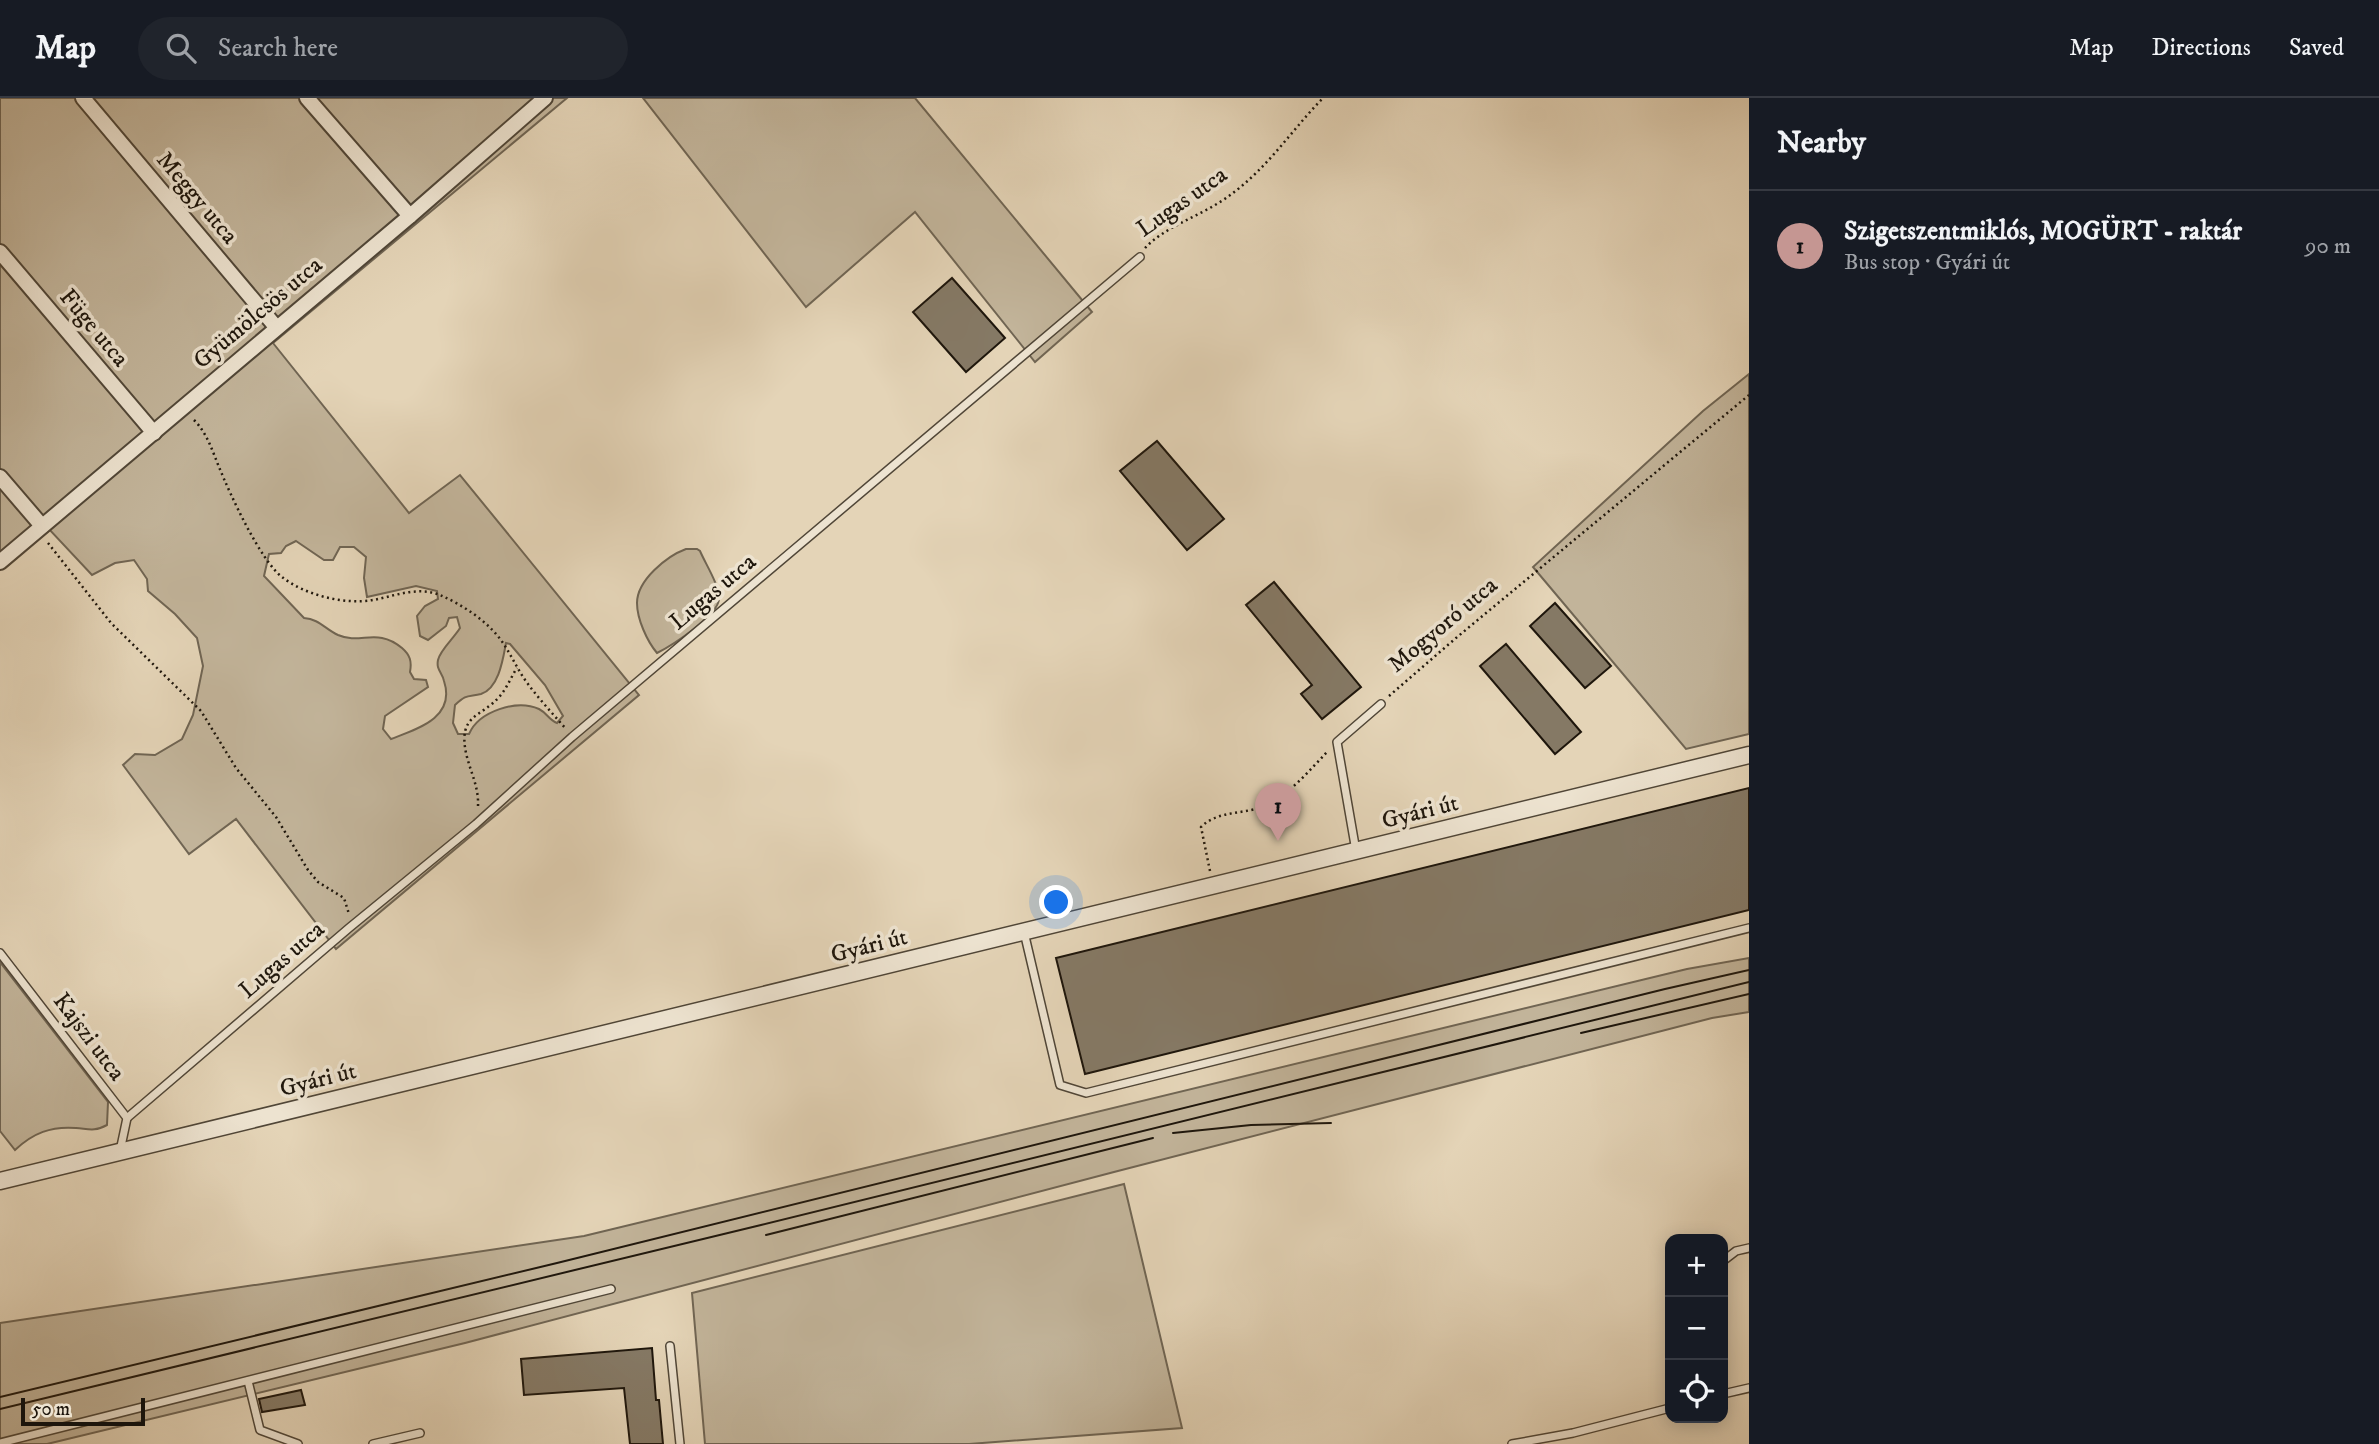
<!DOCTYPE html>
<meta charset="utf-8">
<style>
:root{--surface:#171b24;--page:#20242c;--text:#f1f3f6;--muted:#9ea1a6;--line:#363941;--accent:#c59692}
body{margin:0;font-family:"IM FELL DW Pica",serif;background:var(--page);color:var(--text)}
.controls{position:absolute;right:21px;bottom:21px;display:grid;overflow:hidden;border-radius:14px;box-shadow:0 4px 18px #0003}
.controls button{width:63px;height:63px;display:grid;place-items:center;padding:0;border:0;border-bottom:2px solid var(--line);background:var(--surface);color:var(--text);font:35px sans-serif}
.scale{position:absolute;left:21px;bottom:18px;width:124px;box-sizing:border-box;padding-left:7px;border:4px solid #1e160c;border-top:0;font-size:19px;line-height:24px;white-space:nowrap;color:#1e160c;-webkit-text-stroke:5px #ede3d0;paint-order:stroke}
.you{position:absolute;left:1057px;top:805px;width:24px;height:24px;margin:-18px;border:5px solid #fff;border-radius:50%;background:#1a73e8;box-shadow:0 0 0 10px #1a73e833}
.badge{display:grid;place-items:center;width:46px;height:46px;border-radius:50%;background:var(--accent);color:#111;font-size:23px;font-weight:700}
.pin{position:absolute;translate:-50% -58px;filter:drop-shadow(0 2px 4px #0008)}
.pin::after{content:'';position:absolute;top:37px;width:24px;height:21px;background:inherit;clip-path:polygon(0 0,100% 0,50% 100%)}
.list{margin:0;padding:0;list-style:none}
h2{display:flex;justify-content:space-between;align-items:center;height:91px;margin:0;padding:0 28px;font-size:30px}
h2 small{font-size:23px;font-weight:400;color:var(--muted)}
.list li{display:grid;grid-template-columns:46px 1fr auto;gap:21px;align-items:center;box-sizing:border-box;height:112px;padding:0 28px;border-top:2px solid var(--line)}
.list b{display:block;font-size:26px;white-space:nowrap}
.list p{margin:0;font-size:23px;white-space:nowrap;color:var(--muted)}
.list em{font-size:23px;font-style:normal;color:var(--muted)}
.icon{flex:none;width:38px;height:38px;fill:none;stroke:currentColor;stroke-width:2;stroke-linecap:round;stroke-linejoin:round}
.map{position:relative;flex:none;width:1749px;height:1346px;overflow:hidden}
header{display:flex;align-items:center;gap:42px;box-sizing:border-box;height:98px;padding:0 35px;background:var(--surface);border-bottom:2px solid var(--line)}
header strong{font-size:33px}
nav{display:flex;gap:38px;margin-inline-start:auto;font-size:24px}
.search{width:490px;height:63px;background:var(--page);display:flex;align-items:center;gap:18px;box-sizing:border-box;padding:0 24px;border-radius:38px;color:var(--muted);font-size:26px}
main{display:flex}
aside{flex:1;background:var(--surface)}
.map>svg:first-child{display:block}
</style>
<header>
<strong>Map</strong>
<div class="search"><svg class="icon" aria-label="search" viewBox="0 0 24 24"><circle cx="10" cy="10" r="6"/><path d="M15 15l6 6"/></svg>Search here</div>
<nav><a>Map</a><a>Directions</a><a>Saved</a></nav>
</header>
<main>
<div class="map">
<svg width="1749" height="1346" viewBox="0 0 1749 1346">
<rect width="100%" height="100%" fill="#e4d4b7"/>
<filter id="stains"><feTurbulence type="fractalNoise" baseFrequency=".00286" numOctaves="4"/><feColorMatrix values="0 0 0 0 .2 0 0 0 0 .09 0 0 0 0 .02 0 0 0 .5 -.17"/></filter>
<radialGradient id="worn" r=".72"><stop offset=".6" stop-color="#630" stop-opacity="0"/><stop offset="1" stop-color="#630" stop-opacity=".3"/></radialGradient>
<g fill="#c2b49a" stroke="#706553" stroke-width="2" fill-rule="evenodd">
<path d="M0,0H567L273,245L409,415L460,377L639,597L336,851L236,721L189,756L123,667L135,656L155,657L182,641L193,617L203,568L197,540L175,516L148,493L147,481L134,462L115,465L92,477L49,431L0,472ZM296,443L324,462H333L340,449H354L366,459L364,480L367,499L416,488L437,493L438,501L425,508L417,518L420,538L428,542L446,528L449,520L457,519L460,530C454,540 440,552 438,562C436,572 442,574 444,583C456,620 417,631 391,641L383,631L385,618L428,589L426,582L414,581L410,574C412,563 410,557 402,550C377,529 361,547 338,537C325,531 319,521 304,520L264,478L269,456L281,455L286,448ZM506,545L510,546L545,587L563,618L557,625C549,622 547,615 539,611C517,601 479,613 469,636H458L453,625L455,607C467,596 467,599 481,596C499,590 503,561 506,545Z"/>
<path d="M643,0H915L1092,214L1035,264L915,114L806,209Z"/>
<path d="M1749,276V636L1686,651L1533,469L1703,313Z"/>
<path d="M686,451H697L700,453C706,467 719,486 719,501C718,518 671,548 657,555C647,543 637,521 637,505C637,482 667,458 686,451Z"/>
<path d="M1749,860V914L1712,920L1114,1074L465,1245L47,1346H0V1225L584,1138L1687,871Z"/>
<path d="M0,864L108,1004L107,1027C94,1034 89,1031 76,1030C51,1028 33,1035 15,1052L0,1033Z"/>
<path d="M1124,1086L1182,1330L969,1346H705L692,1195Z"/>
</g>
<g fill="#857965" stroke="#1e160c" stroke-width="2">
<path d="M952,180L1005,240L966,274L913,214Z"/>
<path d="M1157,343L1224,421L1187,452L1120,373Z"/>
<path d="M1274,484L1361,589L1322,621L1301,596L1312,587L1246,507Z"/>
<path d="M1555,505L1611,568L1585,590L1530,528Z"/>
<path d="M1506,546L1581,634L1555,656L1480,568Z"/>
<path d="M1749,690V812L1085,976L1056,860Z"/>
<path d="M652,1250L656,1302H659L663,1346H630L624,1290L524,1297L521,1261Z"/>
<path d="M301,1292L305,1307L262,1314L259,1301Z"/>
</g>
<g fill="none" stroke-linecap="round" stroke-linejoin="round">
<g stroke="#504637" stroke-width="10">
<g id="service">
<path d="M1356,753L1337,644L1381,606"/>
<path d="M1024,834L1060,987L1086,995L1749,830"/>
<path d="M0,855L127,1020L120,1053"/>
<path d="M127,1020L349,830L476,726L572,639L1140,159"/>
<path d="M1723,1163L1736,1153L1749,1150"/>
<path d="M670,1248L680,1346"/>
<path d="M248,1283L260,1332L298,1346"/>
<path d="M1723,1296L1749,1290"/>
<path d="M0,1345L611,1191"/>
<path d="M373,1346L420,1335"/>
<path d="M1512,1346L1573,1335L1670,1310"/>
</g>
</g>
<g stroke="#504637" stroke-width="18">
<g id="minor">
<path d="M83,0L276,229"/>
<path d="M307,0L410,118"/>
<path d="M0,154L154,335"/>
<path d="M0,379L42,428"/>
<path d="M0,464L410,118L545,0"/>
</g>
</g>
<g stroke="#504637" stroke-width="19">
<path id="tertiary" d="M0,1083L1749,657"/>
</g>
<g stroke="#1e160c" stroke-width="2.5" stroke-dasharray="2 3.5" stroke-linecap="butt">
<path d="M1145,150C1165,129 1195,120 1220,104C1264,76 1288,36 1323,0"/>
<path d="M194,322C207,335 212,352 219,369C230,396 260,462 282,479C305,497 344,507 373,502C395,498 417,488 440,497C463,507 489,524 503,545C512,558 518,573 528,586C539,601 553,616 566,631"/>
<path d="M48,445L111,525L201,613L236,670L276,719L308,772L318,784L344,800L349,816"/>
<path d="M1389,598L1456,540L1749,297"/>
<path d="M478,708C479,689 470,673 466,655C458,616 481,620 500,598C507,590 511,579 517,570"/>
<path d="M1210,773L1201,729C1218,712 1243,717 1264,708C1289,697 1309,673 1327,654"/>
</g>
<use href="#service" stroke="#ede3d0" stroke-width="7"/>
<use href="#minor" stroke="#ede3d0" stroke-width="14"/>
<use href="#tertiary" stroke="#ede3d0" stroke-width="16"/>
<g stroke="#1e160c" stroke-width="2">
<path d="M1581,935L1749,896"/>
<path d="M1173,1035L1251,1027L1331,1025"/>
<path d="M766,1137L1153,1040"/>
<path d="M0,1299L557,1165L1665,891L1749,872"/>
<path d="M0,1311L761,1127L1749,884"/>
</g>
</g>
<g text-anchor="middle" dominant-baseline="central" stroke-width="7" stroke-linejoin="round" paint-order="stroke">
<g font-size="24" fill="#1e160c" stroke="#ede3d0">
<text transform="translate(197 100) rotate(50)">Meggy utca</text>
<text transform="translate(1182 104) rotate(-35)">Lugas utca</text>
<text transform="translate(258 215) rotate(-40)">Gyümölcsös utca</text>
<text transform="translate(94 230) rotate(50)">Füge utca</text>
<text transform="translate(713 494) rotate(-40)">Lugas utca</text>
<text transform="translate(1443 527) rotate(-40)">Mogyoró utca</text>
<text transform="translate(1420 714) rotate(-14)">Gyári út</text>
<text transform="translate(869 848) rotate(-14)">Gyári út</text>
<text transform="translate(282 862) rotate(-41)">Lugas utca</text>
<text transform="translate(89 939) rotate(53)">Kajszi utca</text>
<text transform="translate(318 982) rotate(-14)">Gyári út</text>
</g>
</g>
<rect width="100%" height="100%" filter="url(#stains)"/>
<rect width="100%" height="100%" fill="url(#worn)"/>
</svg>
<div class="controls">
<button>+</button>
<button>−</button>
<button><svg class="icon" aria-label="locate" viewBox="0 0 24 24"><circle cx="12" cy="12" r="6"/><path d="M12 2v4M12 18v4M2 12h4M18 12h4"/></svg></button>
</div>
<div class="scale">50 m</div>
<div class="you"></div>
<div class="pin badge" style="left:1278px;top:743px">1</div>
</div>
<aside>
<h2>Nearby<small></small></h2>
<ul class="list">
<li><span class="badge">1</span><div><b>Szigetszentmiklós, MOGÜRT - raktár</b><p>Bus stop · Gyári út</p></div><em>90 m</em></li>
</ul>
</aside>
</main>
